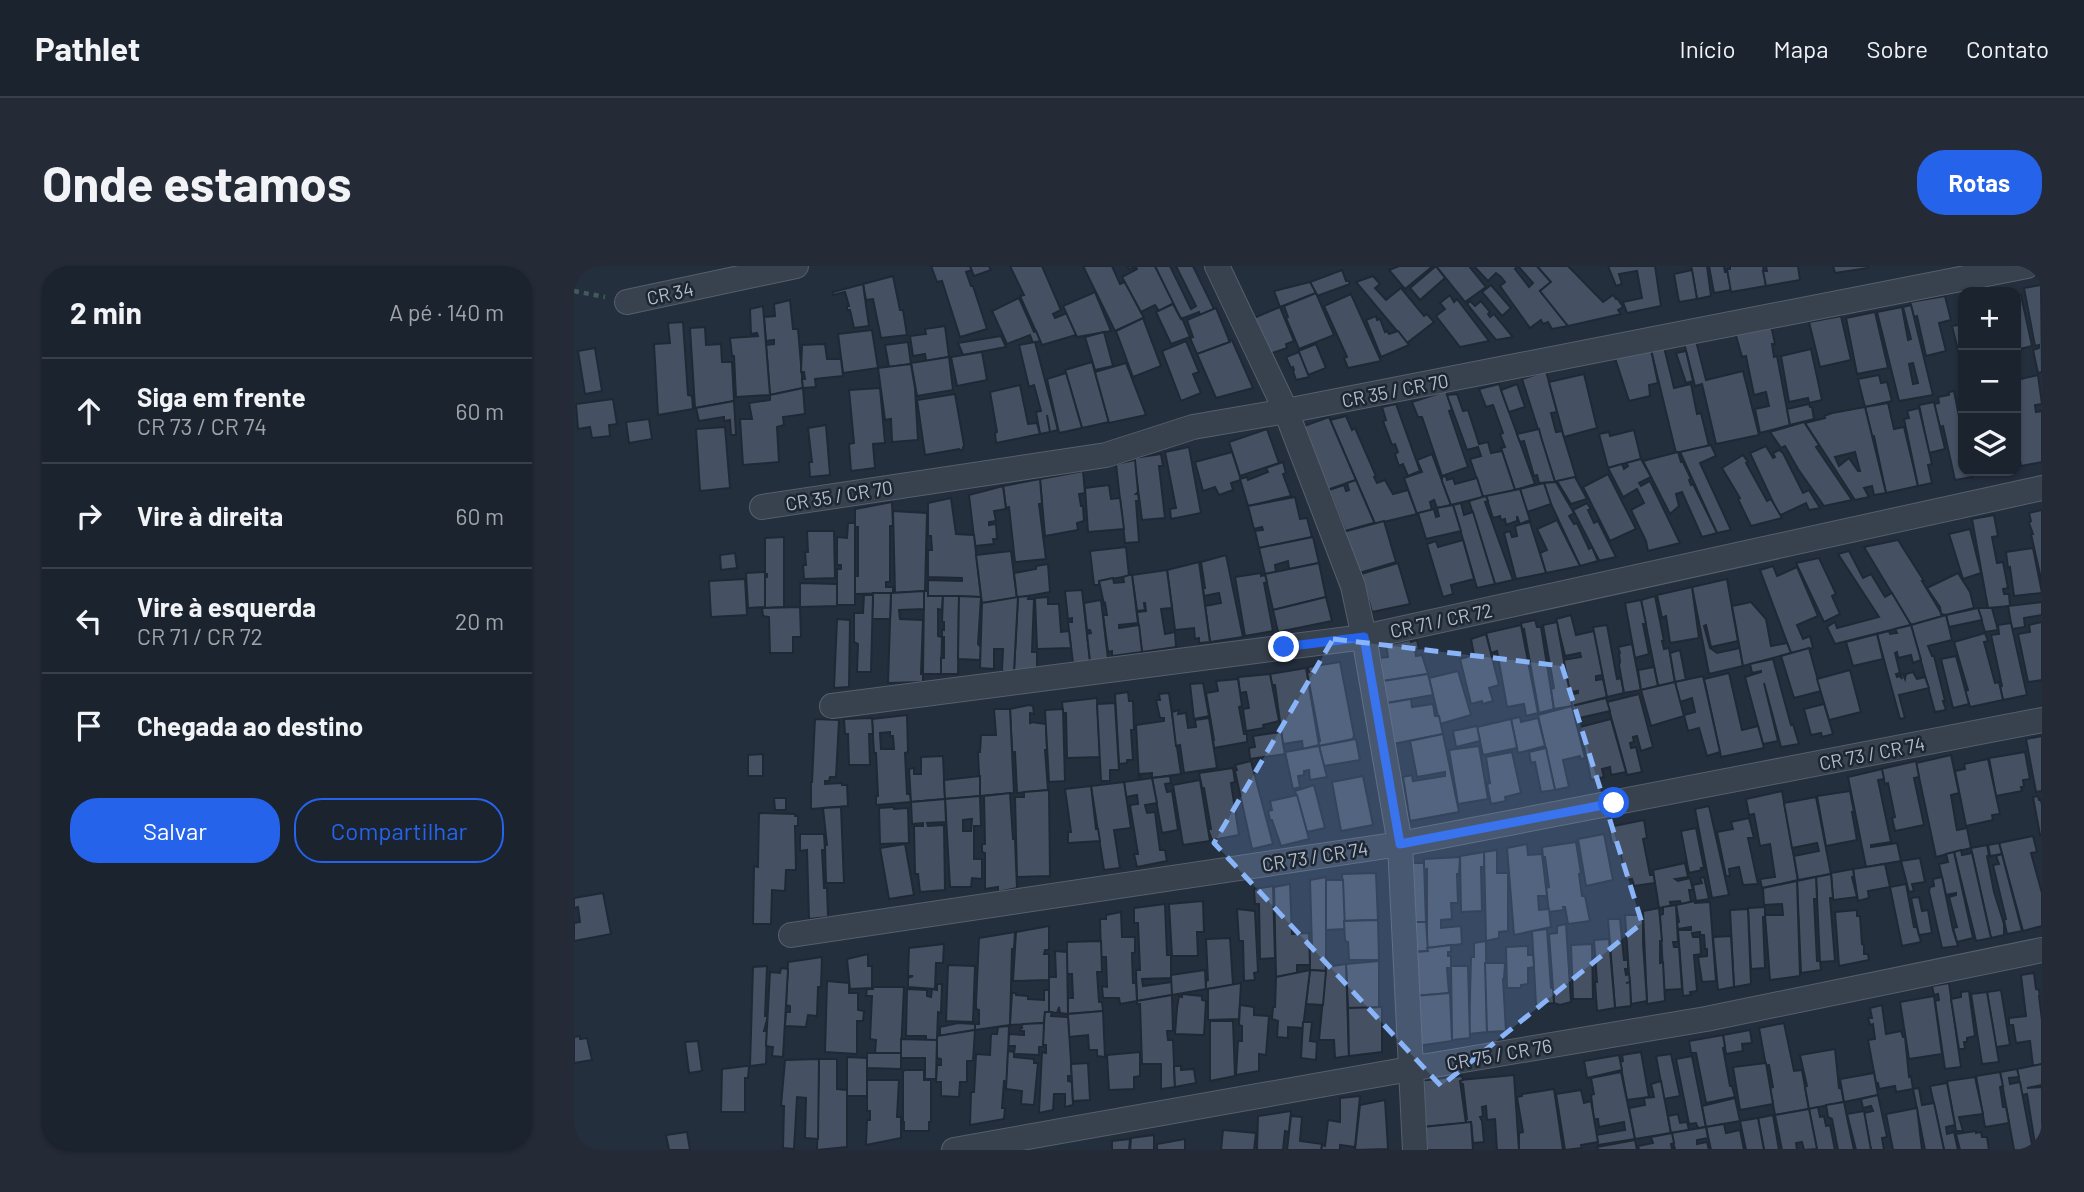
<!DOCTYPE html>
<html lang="pt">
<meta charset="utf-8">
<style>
:root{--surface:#1b232e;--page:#242b36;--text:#f1f3f6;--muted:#a0a4aa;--line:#39404a;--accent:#2563eb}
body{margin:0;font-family:Barlow,sans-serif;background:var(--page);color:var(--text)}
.controls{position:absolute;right:21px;top:21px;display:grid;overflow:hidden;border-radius:14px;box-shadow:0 2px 5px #0004}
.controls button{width:63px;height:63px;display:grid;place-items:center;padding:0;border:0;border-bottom:2px solid var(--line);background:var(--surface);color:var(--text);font:35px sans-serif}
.stop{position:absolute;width:21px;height:21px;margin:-16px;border:5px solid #2563eb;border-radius:50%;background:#fff}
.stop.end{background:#2563eb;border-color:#fff;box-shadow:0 2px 7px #0008}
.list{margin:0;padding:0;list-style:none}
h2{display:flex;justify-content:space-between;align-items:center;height:91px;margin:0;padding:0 28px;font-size:30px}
h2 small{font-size:23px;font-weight:400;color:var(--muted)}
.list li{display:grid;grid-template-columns:46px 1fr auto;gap:21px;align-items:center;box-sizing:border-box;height:105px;padding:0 28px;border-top:2px solid var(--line)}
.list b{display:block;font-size:26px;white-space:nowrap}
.list p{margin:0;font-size:23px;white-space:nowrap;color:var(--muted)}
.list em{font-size:23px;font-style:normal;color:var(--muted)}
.actions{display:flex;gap:14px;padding:21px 28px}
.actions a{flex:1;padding:16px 0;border:2px solid var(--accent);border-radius:28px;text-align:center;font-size:24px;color:var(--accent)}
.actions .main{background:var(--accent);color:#fff}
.icon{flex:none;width:38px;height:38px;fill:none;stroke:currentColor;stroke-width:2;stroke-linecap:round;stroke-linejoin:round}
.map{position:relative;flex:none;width:1468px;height:884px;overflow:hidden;border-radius:28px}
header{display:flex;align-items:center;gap:42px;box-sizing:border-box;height:98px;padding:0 35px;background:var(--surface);border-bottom:2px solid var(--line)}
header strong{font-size:33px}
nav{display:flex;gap:38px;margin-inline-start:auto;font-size:24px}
.intro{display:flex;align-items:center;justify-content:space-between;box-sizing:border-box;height:168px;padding:0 42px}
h1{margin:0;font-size:49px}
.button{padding:18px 32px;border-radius:28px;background:var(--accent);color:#fff;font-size:24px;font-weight:700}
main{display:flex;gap:42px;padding:0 42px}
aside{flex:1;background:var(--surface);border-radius:28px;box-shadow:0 2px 5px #0004}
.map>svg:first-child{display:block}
</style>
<header>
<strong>Pathlet</strong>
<nav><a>Início</a><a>Mapa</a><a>Sobre</a><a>Contato</a></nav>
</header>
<div class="intro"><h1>Onde estamos</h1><a class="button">Rotas</a></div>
<main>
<aside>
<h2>2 min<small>A pé · 140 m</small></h2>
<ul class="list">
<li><svg class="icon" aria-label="ahead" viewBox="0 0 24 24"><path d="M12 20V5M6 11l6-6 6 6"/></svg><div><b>Siga em frente</b><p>CR 73 / CR 74</p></div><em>60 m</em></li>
<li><svg class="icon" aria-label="right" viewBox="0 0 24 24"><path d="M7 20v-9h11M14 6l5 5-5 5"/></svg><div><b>Vire à direita</b></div><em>60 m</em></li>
<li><svg class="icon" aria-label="left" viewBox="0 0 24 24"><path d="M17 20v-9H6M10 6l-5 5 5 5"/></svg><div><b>Vire à esquerda</b><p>CR 71 / CR 72</p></div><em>20 m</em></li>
<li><svg class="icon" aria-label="arrive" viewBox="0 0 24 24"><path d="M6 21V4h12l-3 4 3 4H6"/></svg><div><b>Chegada ao destino</b></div></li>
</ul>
<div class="actions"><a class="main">Salvar</a><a>Compartilhar</a></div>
</aside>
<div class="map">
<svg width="1468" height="884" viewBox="0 0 1468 884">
<rect width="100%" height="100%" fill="#242f3e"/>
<g fill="#455162" stroke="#1f2835" stroke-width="2" fill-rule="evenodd">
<path d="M357,0H396L398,4L392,6L397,20H399L413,63L386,71L368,15L363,16Z"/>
<path d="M396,0H415L417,4L400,10Z"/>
<path d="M436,0H468L487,44L479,48L481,52L493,47L502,69L468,79L446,30L450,29Z"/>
<path d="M509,0H538L546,18L551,16L570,52L541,65Z"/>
<path d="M553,0H581L600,37L585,45L581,39L567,46L548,11L563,3L562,1L555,3Z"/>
<path d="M581,0H596L617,43L622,40L602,0H619L640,43L626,49L625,46L607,53Z"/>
<path d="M825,0H859L831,23L815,4Z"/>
<path d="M862,0L871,12L846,34L836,22Z"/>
<path d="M862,0H895L912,21L891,36Z"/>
<path d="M900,0H943L941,3L955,21L959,17L944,0H963L977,16L966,25L994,60L978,63L974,56L969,58L967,54L956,62L926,20L931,16L927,11L922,7L914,15Z"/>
<path d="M963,0H994L1029,36L1039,29L1042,33L1043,32L1049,41L1044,44L1047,48L994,60L966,25L977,16Z"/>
<path d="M1034,0H1081L1087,40L1053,47L1049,36L1068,32L1063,5L1045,8L1048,18L1042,20Z"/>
<path d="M1117,0H1133L1137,30L1123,33Z"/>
<path d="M1135,0H1150L1151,6H1154L1157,24L1140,27Z"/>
<path d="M1156,0H1189L1192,20L1157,26L1153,3H1156Z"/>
<path d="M1192,0H1224L1226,14L1192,20L1189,5H1193Z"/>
<path d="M1259,0H1294V2L1261,7Z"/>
<path d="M768,4L772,15H775L776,18L743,30L736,16Z"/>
<path d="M1118,4L1123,33L1105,36L1100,8Z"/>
<path d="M319,10L326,44H329L333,69L307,72L299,33L292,34L289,18Z"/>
<path d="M799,10L806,18L801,22L812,34L827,22L850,50L853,48L860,56L833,77L782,16Z"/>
<path d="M736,16L742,27L706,41L700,25Z"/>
<path d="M289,18L295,60L280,62L276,44H273V40H275L271,26L259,29V26Z"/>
<path d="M917,19L937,42L928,50L908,26Z"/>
<path d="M1467,19L1468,106L1464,107L1459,84L1465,82V79L1461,80L1450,22Z"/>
<path d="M521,26L537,65L503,71L489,40Z"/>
<path d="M742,27L760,69L725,83L712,52L714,51L710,40Z"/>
<path d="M777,28L807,95L774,102L770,92L773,91L750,40Z"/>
<path d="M876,29L880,36L883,33L915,75L886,81L862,50L871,43L866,37Z"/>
<path d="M1447,29L1458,80L1442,84V30Z"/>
<path d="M1371,30L1377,54L1365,57L1372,85L1352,90L1343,50L1340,51L1336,36Z"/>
<path d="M445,32L460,66L462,65L466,75L459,77L456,69L433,78L418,45Z"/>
<path d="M216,34L219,63H224L229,122L196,129L192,79L200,78V74L192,75L190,51L201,50L200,38Z"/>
<path d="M896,35L901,40L907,35L916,46L914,48L916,51L920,48L939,71L922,74L893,38Z"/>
<path d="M599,38L607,53L608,52L616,71L597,78L582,46Z"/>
<path d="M1337,39L1359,129L1325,135L1303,46L1328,41L1334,74L1337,73L1329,41ZM1339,97L1344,117L1339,118L1335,98Z"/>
<path d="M189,40L196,129L162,131L160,90H158L156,72L184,70L183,67L177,68L176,43Z"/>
<path d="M706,41L720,75L712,78L713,82L690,90L675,54Z"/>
<path d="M642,42L656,76L623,88L616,72L619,71L613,54Z"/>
<path d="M1301,46L1314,102L1283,108L1272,52Z"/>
<path d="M802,50L803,54L806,53L811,66L813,65L815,68L824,65L835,79L807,91L792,54Z"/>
<path d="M1267,50L1277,94L1246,101L1235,56Z"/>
<path d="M569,52L587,100L559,111L542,65Z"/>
<path d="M109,56L114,129L118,130L119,143L84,149L80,78L96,77L94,57Z"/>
<path d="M1389,58V95L1387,96L1378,60Z"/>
<path d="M1197,59L1201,78H1198L1200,91L1203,90L1216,159L1186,167L1181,143L1195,140L1192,126L1180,129L1172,90L1168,91L1161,66Z"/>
<path d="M371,60L375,91L352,95L351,88L339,90L336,70L352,68L351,63Z"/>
<path d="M131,61L132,79L147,78L148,96H158L160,135L121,142L116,62Z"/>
<path d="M298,64L304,102L269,107L264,68Z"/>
<path d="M530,66L539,100L521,104L511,71Z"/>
<path d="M427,70L432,81L389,89L384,77Z"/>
<path d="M655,74H658L679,122L642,132L623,88L656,76Z"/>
<path d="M612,75L625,106L619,108L627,127L607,135L588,85Z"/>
<path d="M1122,75L1132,114L1169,105L1185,169L1142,178L1128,118L1121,120L1110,77Z"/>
<path d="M334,76L337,98L315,101L311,79Z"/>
<path d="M461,76L484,164L476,166L473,149L476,166L466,168L462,146L467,145L460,119L455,121L445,79Z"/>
<path d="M251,78L253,93H267L269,110L241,113L242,121L229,122L228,113H231L230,106H227L228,79Z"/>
<path d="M742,78L752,102L734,109L724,85Z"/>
<path d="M1090,81L1100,122L1117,118L1123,148L1127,147L1135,180L1102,187L1077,84Z"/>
<path d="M21,82L28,125L11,128L4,85Z"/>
<path d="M1237,83L1248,134L1235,137L1234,132L1215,136L1207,90Z"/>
<path d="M1077,84L1084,117L1075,119L1076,130L1055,135L1041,92Z"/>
<path d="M1112,85L1119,115L1112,117L1102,87Z"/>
<path d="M408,86L413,114L383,120L377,91Z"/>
<path d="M725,86L735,111L722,114L719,105L720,104L719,101L717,102L712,91Z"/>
<path d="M375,91L379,124L343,130L337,97Z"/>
<path d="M518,96L535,156L508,162L491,104Z"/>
<path d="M552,97L572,149L535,157L521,106Z"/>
<path d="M337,98L341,122L344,174L318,176L317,153L311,154L304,102Z"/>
<path d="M972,105L983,146L977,147L982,166L988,165L1002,211L981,216L948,113Z"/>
<path d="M492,107L508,162L485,167L473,113Z"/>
<path d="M1010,108L1023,162L990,171L975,116Z"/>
<path d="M1305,109L1307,117L1313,116L1318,135L1291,141L1284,113Z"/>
<path d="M1464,109L1468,138L1461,139L1462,146L1468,145V196L1447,200L1442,173V114Z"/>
<path d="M925,118L961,218L941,224L927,182L931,181L926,168L929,167L919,139L912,141L905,123Z"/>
<path d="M943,118L951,141L935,146L927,124Z"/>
<path d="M446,119L454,158L463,157L466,168L422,177L421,167L423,166L416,126Z"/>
<path d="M229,122L231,148L209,151L210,159L203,161L205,196L169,199L166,153H178L175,137L196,134V129Z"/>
<path d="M306,122L311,177L299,178L301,202L277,205L275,178L280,177L275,124Z"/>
<path d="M872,125L878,144L875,145L894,201L868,210L848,151H844L838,136Z"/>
<path d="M1380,125L1389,170V205H1397L1398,211L1381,214L1369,160L1366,161L1360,138L1365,137L1364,131L1375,129V126Z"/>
<path d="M381,128L390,179L388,185L385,183L351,189L343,134Z"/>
<path d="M883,128L889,145L894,144L905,178L914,176L917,187L928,185L941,224L909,231L896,193L907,190L904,181L893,184L873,129Z"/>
<path d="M39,133L43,158L35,159L36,170L18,172L16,161L4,163L2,138Z"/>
<path d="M160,135L162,169H157L156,154L150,155V151L125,155L122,142Z"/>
<path d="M1360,136L1371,183L1355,187L1345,139Z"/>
<path d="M1314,137L1320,163L1330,161L1344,220L1312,227L1300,170H1298L1291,141Z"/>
<path d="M822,138L846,205L834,210L829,198L825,200L821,188L824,186L821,178L818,179L809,155L812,154L808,141Z"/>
<path d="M1235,138L1236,141H1238L1240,153L1216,159L1213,143Z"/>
<path d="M1291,141L1312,227L1300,229L1298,220L1290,222L1295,231L1281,234L1231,157L1251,152L1250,150L1258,147ZM1281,186L1286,205H1284L1275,192L1265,200L1261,191Z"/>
<path d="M1345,142L1358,198L1354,199L1358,217L1344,220L1330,153L1335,152L1333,145Z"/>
<path d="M772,150L778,164L781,162L802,210L800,211L803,217L811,214L819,228L834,224L843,248L801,258L756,154Z"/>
<path d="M755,151L782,214L753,224L730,160Z"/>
<path d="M75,153L78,173L55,177L52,156Z"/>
<path d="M1230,156L1245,179L1242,181L1278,234L1250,240L1224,203L1211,180L1207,182L1196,166Z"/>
<path d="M252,159L256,209L236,211L235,196H238L234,162Z"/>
<path d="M151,161L156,222L126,225L122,163Z"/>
<path d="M693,163L705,197L666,210L655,176Z"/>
<path d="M965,163L967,171L981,216L965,217L963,209L960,210L950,175L946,176L943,168Z"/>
<path d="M1060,164L1067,193L1034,202L1025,168L1035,166L1036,170Z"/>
<path d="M1137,179L1142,190L1126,197L1157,264L1143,267L1106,186Z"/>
<path d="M1192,180L1199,192L1201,191L1199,187L1205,184L1209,187L1229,227L1235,224L1246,242L1235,244L1232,237L1207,249L1204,247L1176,187Z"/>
<path d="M615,181L627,247L597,253L596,243L602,242L591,186Z"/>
<path d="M658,186L667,214L657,217L659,224L645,229L641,221L629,225L621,196Z"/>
<path d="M1104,186L1107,196H1109L1117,213L1115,214L1117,219L1119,218L1143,267L1128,271L1108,226L1102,228L1105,240L1096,248L1069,195Z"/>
<path d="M587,188L589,200H585L591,252L568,254L560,192Z"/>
<path d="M858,188L877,239L863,242L860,234L856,236L858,244L843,248L830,212L848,206L843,194Z"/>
<path d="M1169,189L1174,196L1172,197L1193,235L1197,233L1208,252L1177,260L1164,233L1166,232L1148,202Z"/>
<path d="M1067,193L1077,211L1065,217L1067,220L1076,215L1106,277L1074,285L1072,275L1057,244L1070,237L1063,223L1049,231L1034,202L1048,198L1050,203L1054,200L1052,197Z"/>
<path d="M561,194L564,226L562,228H564L565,235H562L565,276L551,277L542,198Z"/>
<path d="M709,196L712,207L709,208L717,230L674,240L666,213L673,211L674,214L694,206L692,202Z"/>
<path d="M509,205L511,227L505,228L507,240H509L510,255L503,257L504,264L471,270L466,213Z"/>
<path d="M1034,208L1062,263L1036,275L1009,221Z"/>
<path d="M872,210L873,214L879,212L881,218L903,212L909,231L877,239L868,215V211Z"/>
<path d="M1001,211L1013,233L997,238L983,215Z"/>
<path d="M466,213L468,238H465L472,293L441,296L435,241L432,242L429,220Z"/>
<path d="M782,214L801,258L799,257L771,265L755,224L770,219L772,225L775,224L773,217Z"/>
<path d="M982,216L1000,247L995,250L1000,258L1003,257L1015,283L1018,281L1024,295L1006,300L977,238L970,217Z"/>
<path d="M970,217L977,238L953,246L946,223Z"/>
<path d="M535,219L537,233L546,232L550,263L514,266L511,222Z"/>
<path d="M429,220L432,243L420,245L422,255L415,256V259L422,258L423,273H419L420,278L401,280L395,229Z"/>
<path d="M946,223L956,254L946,258L943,250V255L932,259L931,253L927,254L926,250L919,252L912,230Z"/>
<path d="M912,230L914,235L911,236L939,314L921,318L895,235Z"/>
<path d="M721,231L726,253L733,252L738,271L685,282L681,265L689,264L688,261L680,263L674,240Z"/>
<path d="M377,232L382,268L400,269L407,331L354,330V314L388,315V312L354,311V284H358L357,270H354V237Z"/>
<path d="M318,236L319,260H316V316H312V321H319V327L281,328V310H284V261H281V243Z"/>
<path d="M887,237L890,249L899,246L921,318L903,322L879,239Z"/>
<path d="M1013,237L1017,243L1014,244L1020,257L1024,255L1042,291L1024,295L1025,294L999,244Z"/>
<path d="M879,239L887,265L852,273L844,247L860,243L862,251L865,250L863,242Z"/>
<path d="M1468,244V317L1457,268H1459L1455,257L1457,255L1455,247Z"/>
<path d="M319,245L353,247L351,325L321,327Z"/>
<path d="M1420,249L1424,270L1418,271L1423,297L1429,296L1434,322L1429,323L1430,328H1435L1436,340L1414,342L1398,253Z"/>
<path d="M983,254L1006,300L972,307L966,287L973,284L963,263Z"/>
<path d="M810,255L822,296L782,308L769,266Z"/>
<path d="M956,256L972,307L942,313L930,267L936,265L938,271L943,270L941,260Z"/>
<path d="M274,257H281V339H263V303H267V299H263V271L273,272Z"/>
<path d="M1396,263L1407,307L1389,313L1375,268Z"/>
<path d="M233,265H260L261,312L230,313L229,299H232L231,286H234Z"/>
<path d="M210,271V341L191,342V311H193V308H191V272Z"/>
<path d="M739,271L745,297L715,303L714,295L701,299L702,306L691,308L685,282Z"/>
<path d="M889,274L900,313L877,319L879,328L869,331L853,278L862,275L864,281Z"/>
<path d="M1324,274L1350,315H1348L1369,350L1337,359L1290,281Z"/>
<path d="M552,281L555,310L525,315V319H520L516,285Z"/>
<path d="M1459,282L1468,327L1440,330L1436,301L1434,302L1432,286Z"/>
<path d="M437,285L443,332L408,337L402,289Z"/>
<path d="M1275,285L1289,312L1297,308L1311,331L1318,327L1337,359L1261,378L1253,361L1261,356L1263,362L1305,351L1264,288Z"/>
<path d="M161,287L163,302L147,304L146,289Z"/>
<path d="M652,289L669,371L636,376L631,340L647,337L645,327L630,330L629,322H631L627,296Z"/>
<path d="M1245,292L1262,328L1258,330L1266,348L1250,356L1222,297Z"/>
<path d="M625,296L636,376L625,377V372L621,373L620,362L601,364L593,304Z"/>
<path d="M745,297L752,331L699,344L691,308Z"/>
<path d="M824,297L836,338L798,346L787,308Z"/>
<path d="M474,298L476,326L443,332L440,307L462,303V300Z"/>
<path d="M1199,300L1203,310L1223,301L1244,350L1223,359L1229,373L1236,370L1239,382L1217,387L1186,304Z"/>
<path d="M593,304L598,342L587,343L591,368L601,366L602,381L568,386L563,346L572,345L571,337H570L571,344L563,345L558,309Z"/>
<path d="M191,306V341L174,342L172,307Z"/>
<path d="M687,307V310L691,309L693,316L690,317L699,365L671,370L661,311Z"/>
<path d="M1384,307L1396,326L1400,342L1372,349L1367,348L1366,341L1353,322Z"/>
<path d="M555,309H558L564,357L545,359V362L565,359L568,386L538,390V385L534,386L529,349H533L531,337L530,338L525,315L539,312L540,317L550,316L549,311Z"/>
<path d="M171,313L173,349L137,351L135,315Z"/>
<path d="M1153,313L1164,375L1137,381L1132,359L1130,360L1136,382L1143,387L1166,382L1169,400L1135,408L1118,321Z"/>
<path d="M226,317L263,318V340L226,341Z"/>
<path d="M1118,321L1125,372L1096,377L1092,350L1088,352L1083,329Z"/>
<path d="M508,324L516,395L499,397L494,356H498V352L494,353L491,325Z"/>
<path d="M350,325H354V330H369L368,344L364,343V370L368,371L367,408H349Z"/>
<path d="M350,325V343L325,344L326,353L349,354L347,408H349V416L314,417L317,327Z"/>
<path d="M299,327H317L316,353H298Z"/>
<path d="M290,329H299L297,406H283L284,378L280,376V347H289Z"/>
<path d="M369,330H385L384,408H367V392H370V371H368V363L370,364V356H368Z"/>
<path d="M385,330L407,331L404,378L407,381L406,394L384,393Z"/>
<path d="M455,330L454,333H460L458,386H463V403L440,405L444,331Z"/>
<path d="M1081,330L1090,375H1088L1090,383L1095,382L1101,416L1084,420L1067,334Z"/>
<path d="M444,331L440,405L430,406L428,404L429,383H420V403L406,402L408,337Z"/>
<path d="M474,331V338H485L487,366L495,365L497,382L463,383L461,332Z"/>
<path d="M752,331L758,355L704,366L699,344Z"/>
<path d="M527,334L534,393L516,395L513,368L517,367L516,364H513L510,337Z"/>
<path d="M1067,334L1072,358H1069L1075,388L1061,392L1051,337Z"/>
<path d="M1177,336L1192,353L1197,380L1213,377L1217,387L1169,400L1158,340Z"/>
<path d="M1468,336V349L1450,352L1451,361L1438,363L1434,340Z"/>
<path d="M226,341L227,371H219V387H196L195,351L189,350L188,342Z"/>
<path d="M1404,342H1418L1424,364L1411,366Z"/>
<path d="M1404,342L1408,354L1375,361L1372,349Z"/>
<path d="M997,349L1002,369L1020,365L1029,409L1022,410V414L1029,413L1033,431L998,440L996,429L1004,427V425L996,426L989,394L1007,391L1006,387L991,390L982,353Z"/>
<path d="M1372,349L1378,374L1354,380L1358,390H1360L1371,435H1369L1372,444L1361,446L1337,359Z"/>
<path d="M263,353L276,354L275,421L260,422Z"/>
<path d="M961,354L963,361H967L980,443L965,447L950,363L948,364L947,357Z"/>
<path d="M983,356L998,440L980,443L977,423L980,422L969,359Z"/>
<path d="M1468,356V414L1454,416L1444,368L1456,366L1455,359Z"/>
<path d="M1437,357L1453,429L1429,434L1426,421L1428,420L1417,369L1425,368L1424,359Z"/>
<path d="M947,359L964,447L952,450L950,438L933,441L923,385L917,387L912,367Z"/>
<path d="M1033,359L1043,413L1047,412L1050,427L1033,431L1019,361Z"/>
<path d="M1337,359L1347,394L1339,397L1337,389L1324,392L1323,386L1321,387L1326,407L1322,408L1323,411L1326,410L1328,413L1327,409L1329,408L1331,413L1332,408L1339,406L1343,413L1351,411L1355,422L1325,429L1331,452L1326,453L1303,368L1315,365L1316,368L1323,367L1321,363Z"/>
<path d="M1411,367L1414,375L1410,376L1421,417L1425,416L1429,434L1396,441L1391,425L1394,424L1380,376Z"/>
<path d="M912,368L925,419L915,422L919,435L908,438V435L897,438L886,393L900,389L897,373Z"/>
<path d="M1303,368L1309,393L1279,400L1272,376Z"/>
<path d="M836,374L837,376L843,374L845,383L841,384L842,390L848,389L854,408L809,415L806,392L814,391L812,379Z"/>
<path d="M1058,378L1067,424L1050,427L1045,399L1046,396L1045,388L1046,387L1044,381Z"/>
<path d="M1235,382L1247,425L1220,432L1207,390Z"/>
<path d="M1106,384L1112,414L1101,416L1096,387Z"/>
<path d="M1382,390L1395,438L1379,442L1367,393Z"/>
<path d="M1199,393L1217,459L1219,458L1225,478L1207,481L1190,417L1204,475L1189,478L1171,411L1187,406V405L1178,407L1176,398Z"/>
<path d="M766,396L780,469L779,473L745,480L744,476L746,475L733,406H735L734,401Z"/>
<path d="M1080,401L1084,420L1067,424L1064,404Z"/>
<path d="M732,402L745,479L729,483L728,475L709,478L701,419H698L696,408Z"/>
<path d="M1276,404L1287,446L1255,454L1243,413Z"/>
<path d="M884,405L897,449L866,458L855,412Z"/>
<path d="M1155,407L1168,464L1184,460L1190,482L1147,491L1130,413Z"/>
<path d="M696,408L705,455L689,459L690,462L672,465L669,443L675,442L672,426L666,427L664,411Z"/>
<path d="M854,408L859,429L813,437L809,415Z"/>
<path d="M1129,410L1146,486L1133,490L1125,462L1114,465L1110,449L1121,446L1118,432L1106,436L1101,416Z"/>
<path d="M664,413L668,440L665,441L670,468H673V476L640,482L639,474H640L632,427L644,425L642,415Z"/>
<path d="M1101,416L1110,450L1077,460L1067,424Z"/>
<path d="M629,417L635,450L620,453L616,418Z"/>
<path d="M554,426L555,435H559L560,464H557L559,494H553V497L545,498L541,428Z"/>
<path d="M595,427L607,508L578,512V507L566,508L567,514H565L562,459L590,455V452H586L582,434H586L585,428Z"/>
<path d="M1065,428L1079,481L1067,485L1063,470L1059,471L1060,476L1056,477L1057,482L1062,481L1068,506L1053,509L1033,436Z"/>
<path d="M523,432L526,491L493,492L492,447H489L488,436Z"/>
<path d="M1032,432L1036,445L1001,453L998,440Z"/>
<path d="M837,433L838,441L859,438L861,450H865L869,468L819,478L813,437Z"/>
<path d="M541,437L545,504H536V515H527L523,438Z"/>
<path d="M1250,438L1259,468L1248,471L1247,467L1237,469L1230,443Z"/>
<path d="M455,439L459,440L460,448L456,447V458L457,456L472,458L473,484H471L474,524L443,527L441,486H438L436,443Z"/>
<path d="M998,440L1011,492L1006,493V490L989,494L995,521L981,524L964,449Z"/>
<path d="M420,443H436L440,527L406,530L404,486H406L407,469H422Z"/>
<path d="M489,443L491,515L475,516L471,444Z"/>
<path d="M605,444L604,448L612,447L614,462L622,461L621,454L635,452L643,502L610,507L606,479L602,480L598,446Z"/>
<path d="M333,449L334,486L331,487L333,528H336L337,536L302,539V530H304L302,487H300L298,453ZM316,466V470H319L320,483H307L306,467Z"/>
<path d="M946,451L947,456L964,452L971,480L944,487L937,453Z"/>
<path d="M298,452L299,468H295L296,499H275L274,468H271L270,453Z"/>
<path d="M241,453L265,454L262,511H256L255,515H251V518L268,517V519H273L274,540L237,543V516H238Z"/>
<path d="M937,453L943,482L909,489L903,461Z"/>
<path d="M1037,453L1052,506L1037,509L1036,501L1028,503L1030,511L1017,514L1006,461Z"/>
<path d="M903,460L906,475L882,481L879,465Z"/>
<path d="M707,466L711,488L676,493L675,482L681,481L679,470Z"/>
<path d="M869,468L885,546L836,555L829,511L838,509L839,515L871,510V506L843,511L836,475Z"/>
<path d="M1468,470V525L1462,526L1452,473Z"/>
<path d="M782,473L786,494L750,500L745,480Z"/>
<path d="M745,480L753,511L736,514L735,504L730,505V509L724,510L726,521L719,523L711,486Z"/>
<path d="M905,480L914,533L884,538L875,484Z"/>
<path d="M972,482L981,524L967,526L961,496L957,497L955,486Z"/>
<path d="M938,486L947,527L931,531L932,535L917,538L913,518L916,517L912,491Z"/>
<path d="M1451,486L1456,513L1449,514L1450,521H1447L1448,525L1422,530L1415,492Z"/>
<path d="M189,488V510H174V489Z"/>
<path d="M1377,489L1385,527L1377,529L1382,559L1383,564L1393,562L1397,582L1362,591L1342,497Z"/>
<path d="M369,490L371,533L337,536L335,503L340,502V508H347V491Z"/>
<path d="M1414,493L1426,548L1418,549L1419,554L1392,560L1381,505L1391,503L1390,498Z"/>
<path d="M677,495L699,578L678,583L661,505L663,504L661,499Z"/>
<path d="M1342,495L1345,511L1340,512L1350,559L1321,565L1318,552L1321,551L1314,517L1311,518L1307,503Z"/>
<path d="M659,502L661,516L657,517L665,569L638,574L634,563H637L630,522H628L625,507Z"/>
<path d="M1308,503L1310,513L1304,514L1317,576L1297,579V581L1323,577L1327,595L1292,601L1274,511Z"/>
<path d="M406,510V530L371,533L370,514Z"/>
<path d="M596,510L597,517L591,518L593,526L598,525L604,564L588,567L578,512Z"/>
<path d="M789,510L799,559L767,565L758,516Z"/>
<path d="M578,512L583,537L571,539L573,547L581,546L586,584H591L593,595L563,601L560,588H564L556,539L564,538L563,529L552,531L550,516Z"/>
<path d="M626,514L636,575L609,579L599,519Z"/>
<path d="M550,516L557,562L540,564L546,602L530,604L517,520Z"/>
<path d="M740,519L751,562L733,566L721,525Z"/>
<path d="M517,520L522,563H524L526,575L494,577V566H497L491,523Z"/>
<path d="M475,524L476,610L443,611L441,531H450V526Z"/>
<path d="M1208,525L1224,614L1188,622L1186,613L1201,611L1196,578L1186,580L1180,548L1175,549L1172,533Z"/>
<path d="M1276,525L1280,546H1278L1283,574L1252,580L1243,530Z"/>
<path d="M436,527L439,573H441L443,622L424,626V621L411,623V587L408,586V578H411L410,530Z"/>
<path d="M723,529L735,573L707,580L698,554H696L694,545L698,544L696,535Z"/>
<path d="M406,530L407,560H400V593H408V613L398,612L397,621H376L371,533ZM398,553L397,565H389V554Z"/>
<path d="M1464,530L1465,534H1467L1468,539V568L1466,569L1459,531Z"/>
<path d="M1242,531L1257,608L1224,614L1220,590L1245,585L1243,577L1218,582L1210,537Z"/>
<path d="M200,532H212V544H201Z"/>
<path d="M371,533L372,556L353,557L354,560L370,559L371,624L346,626L344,608H341L340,560H349V557L338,558L337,536Z"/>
<path d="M1135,540L1155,629L1138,632L1121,543Z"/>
<path d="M267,541L270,617H252L251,579H253L249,542Z"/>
<path d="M320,541V543L334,542L335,577L306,578L305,542Z"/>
<path d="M185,547L221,548V550H224V560H221L222,604H212L211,625L198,624L197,658H179L180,600L184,601Z"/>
<path d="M1175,552L1180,572H1174L1184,618L1169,619L1165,601L1155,603L1156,610H1152L1143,566L1159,563L1157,556Z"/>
<path d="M1070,554L1073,572L1069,573L1076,609H1080L1081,617L1060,620L1058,613L1052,614L1044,577L1038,578L1035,561Z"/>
<path d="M1122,562L1130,602H1127L1128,604L1115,607L1107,565Z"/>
<path d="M226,568H250L251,584H248L250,622H253L254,651L235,653L233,584L226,585Z"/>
<path d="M1030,568L1039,614L1012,620L1004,573Z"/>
<path d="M1459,570L1463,586L1457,587L1468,627V660L1449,665L1425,577Z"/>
<path d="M1002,576L1007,607L1005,608L1008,630H1011L1016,655L994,658L991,641H989L990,644L975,646L972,622L975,621L971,591H969L968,581Z"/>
<path d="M1425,577L1428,588L1416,590L1414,579Z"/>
<path d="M331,578L340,629L315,633L306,582Z"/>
<path d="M953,578L954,589L968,588L973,630H964L965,644L975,643L977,661L940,669L933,582Z"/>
<path d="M1413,579L1415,589L1413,590L1420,626L1430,658V669L1417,672L1397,582Z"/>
<path d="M923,584V607H934V665L925,666V672L912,675L910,586Z"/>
<path d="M1387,584L1388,589L1398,587L1417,672L1402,675L1380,586Z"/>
<path d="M910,586V601H907L908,645L887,646L886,590Z"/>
<path d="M1380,586L1399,672L1383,676L1379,662L1383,661L1375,631L1382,629V627L1372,629L1365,598L1374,596L1372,588Z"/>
<path d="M1428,588L1448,665L1433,668L1430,654L1432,653L1419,599L1425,598L1422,590Z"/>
<path d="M886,591L885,608H883L884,637H877L878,653L867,654V662L887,660L888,678L853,682V603L850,604V593Z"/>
<path d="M1346,592L1351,616L1338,618L1340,625L1335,626L1327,595Z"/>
<path d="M832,597H850L852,656H834Z"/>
<path d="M1111,597L1114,611L1101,613L1104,615L1116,612L1119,624H1115L1117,636L1107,638L1106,635L1096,636L1097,640L1085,642L1079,604Z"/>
<path d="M1311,598L1316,621L1294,625L1295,632L1284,635L1279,603Z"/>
<path d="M1279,603L1280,610L1278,611L1283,631L1259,634L1257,607Z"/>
<path d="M802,607L804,654L770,655L768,608Z"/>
<path d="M1257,608L1259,632H1256L1261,695L1246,696L1242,611Z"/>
<path d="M752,611V705L736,704L735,682H738L736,614Z"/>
<path d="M1130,611L1135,633L1122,635L1119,619L1128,617L1126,612Z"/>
<path d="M1242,611L1243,633H1240L1243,695H1246L1247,704L1227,707L1223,615Z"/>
<path d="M1368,611L1379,664L1384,680L1368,682L1355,625L1356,621L1360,620L1359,613Z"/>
<path d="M752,614H769L771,663L752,664Z"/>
<path d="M1223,615L1226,710L1196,714L1191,649H1209L1208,638L1190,639L1189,622Z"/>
<path d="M716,618L718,668L735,667L736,699H723V707L702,711L700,621Z"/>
<path d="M1332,618L1340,661H1343L1347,676L1328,680L1316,621Z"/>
<path d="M699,620L701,692L686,693L685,638H681L680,623Z"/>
<path d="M29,627L37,668L0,675V655V657L6,656L4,641L0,642V632Z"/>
<path d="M1345,631L1348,645L1354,644L1358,667L1345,669L1337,632Z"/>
<path d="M629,635L630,666H623L624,690H598L595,638Z"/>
<path d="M1121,635V637L1136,636L1142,715L1128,716L1124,691L1133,690V683H1131L1130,669H1126V666L1118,667L1119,671H1126L1127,688L1120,689L1123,725L1116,726L1117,729L1109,730L1104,664H1117V661L1104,663L1103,657L1105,656L1102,639Z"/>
<path d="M591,638L593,689H597V712L568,713L569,720L598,716V729L563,735L562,704H566L564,657H560V642Z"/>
<path d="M1102,639L1104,676H1099L1100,681H1105L1108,723L1090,724L1086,649L1089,648V641Z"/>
<path d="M1191,641V651H1189L1191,702L1177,703L1174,642Z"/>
<path d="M1085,642L1088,675H1086V697L1089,696L1091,735L1073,738L1069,645Z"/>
<path d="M663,643L681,645L684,706L680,707L681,714L670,715L669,675H665Z"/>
<path d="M1174,643L1177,718L1160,721L1156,644Z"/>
<path d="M1283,644V650H1286L1288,678L1290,679V688H1294L1295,694L1265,700L1261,646Z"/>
<path d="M547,646L548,671H561V687H558L559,717H562L563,735L546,738L545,732H529L528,720L533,721L532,691H527L526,653H532V649Z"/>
<path d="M1051,649H1069V677L1073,735L1057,738Z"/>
<path d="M1034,653H1046L1050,694H1054V703H1051L1052,709L1055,708L1056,716L1052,717L1056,716L1057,740L1041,742Z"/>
<path d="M804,654L805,694H775L774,676L771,675L770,655Z"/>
<path d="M834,656H852L854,685L835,686Z"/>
<path d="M992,658L997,736L986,739L980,737L975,668L983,667V660Z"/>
<path d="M475,660V684H471L470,688H475V714L439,715L442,666Z"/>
<path d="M973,663L977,722H979L980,737L962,739L958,665Z"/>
<path d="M441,666L440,683H438L436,759L401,764V758H405V744L402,743V737L405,672Z"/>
<path d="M1157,670L1160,721L1144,724L1139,671Z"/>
<path d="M656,672L659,719L632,723V711L634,715L632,673Z"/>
<path d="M1035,673L1041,742L1023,745L1021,716H1023L1020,674Z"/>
<path d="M527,675L528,706H523L525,736H528L529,745L494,748V732H499L498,708H493V676Z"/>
<path d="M912,675L913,766L895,768L897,691H900V677Z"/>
<path d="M370,678L369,697H362L361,723L334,721V712L339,710H334L335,682Z"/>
<path d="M1018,678L1019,733H999L997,679Z"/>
<path d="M877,679V686H874V690H877V702H873L875,727L840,730V686L854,685L853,682Z"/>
<path d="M954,680V689H959L960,701L954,702V718L947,719V722H933L932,681Z"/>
<path d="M481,685L493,686L494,748L486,747L485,741L483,747L475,746V711H482Z"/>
<path d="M294,688V700H298V722L276,723L273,693Z"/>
<path d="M248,691L247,721H244L243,750L234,749L232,761L211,760L212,746H216V740L212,739L214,696Z"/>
<path d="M805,695V742H774L772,698Z"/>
<path d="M911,697H931L930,713H929L932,765L913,766Z"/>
<path d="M772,698L775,790L761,792L760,774H745L752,701Z"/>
<path d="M374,699L401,700L399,756L372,755Z"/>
<path d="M193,700L191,750H194L190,765H193L192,798L176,800L179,701Z"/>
<path d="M877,700H894L896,772L878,774Z"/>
<path d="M207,702L214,703L209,791L198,790L199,781L192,780L196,706L206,707Z"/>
<path d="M631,704L632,723L598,729L597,709Z"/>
<path d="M736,704L752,705L749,739L732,738Z"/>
<path d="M736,704L729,762L714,761V772L703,771L704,755L698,753L699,741H701L702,711Z"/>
<path d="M1460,707L1462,723L1465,724L1466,730H1465L1468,754V798L1459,800L1456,775L1442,777L1439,759H1435V752L1452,750L1447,709Z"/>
<path d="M253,715L275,717V727H284V744L290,745L289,755H283V788L251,786Z"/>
<path d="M667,717L665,753L634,754V723Z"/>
<path d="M1375,717L1387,801L1371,803L1361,735L1365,734L1364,728L1360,729L1358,720Z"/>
<path d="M363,718H368L367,747L364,746L363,774H352V770H332L333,723L353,724V730L357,731L358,723L363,724Z"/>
<path d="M299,721H330L327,787H301L302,774L296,773L298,730H292L293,723H299Z"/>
<path d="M470,724H475V746H471L470,757L436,759L438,727H442V729L454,730V733L470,734Z"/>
<path d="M1427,724L1436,779L1422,781L1413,726Z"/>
<path d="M1395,725L1401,770L1393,772V776H1390L1391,783H1385L1377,733L1387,731V726Z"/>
<path d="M1413,726L1425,796L1408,798L1397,728Z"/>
<path d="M876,727L878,775L843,780L840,730Z"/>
<path d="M608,728L628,730V734L632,735L630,769L601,768L603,742L605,730L608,731Z"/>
<path d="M598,729L599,765H593L594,774H599L601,821L587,823V798H568L566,738H563V735Z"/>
<path d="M1360,730L1368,788L1335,793L1326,736Z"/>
<path d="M666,739L680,741V749L695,750L692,789L685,788V805L662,809L664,775H668V760L665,759Z"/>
<path d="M1308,739L1312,768L1327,765L1329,771H1331L1335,811L1337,810L1339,823L1322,826L1321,820L1305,823L1304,817H1302L1294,774L1301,773L1299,758L1296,759L1294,752H1298L1296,742Z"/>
<path d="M808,741V786L775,790L774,742Z"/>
<path d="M529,745L531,791L523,790V784H515L514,769L495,771L494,751V748Z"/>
<path d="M471,746H478L477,750L494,751L498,810H494V815L498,816L499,839L491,841V828H480L479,844L465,847L468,786L472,787V779H468Z"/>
<path d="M636,755H659L661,810L636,815Z"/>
<path d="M729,756H738L736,775L743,776L742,794L727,792Z"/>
<path d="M384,757L401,758V764L366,770V761Z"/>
<path d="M470,757L469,781H465V789L440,788L441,780H434L435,768L450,769V765H446L447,762H449L447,761L449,758Z"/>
<path d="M1210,757L1220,805L1228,804L1235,843L1201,849L1196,822L1199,821L1195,799L1192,800L1185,762Z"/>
<path d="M435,760L433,816L430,815L428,842H431L430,853L396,859L397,826H400L402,788L416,789L417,768H423L424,761Z"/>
<path d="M401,764L399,795H393V816H386L385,831L367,830V816H362L363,799H367V793L363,792V770Z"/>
<path d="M1176,764L1178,777L1168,778L1169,785L1152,788L1149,769Z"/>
<path d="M1149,769L1151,781L1149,782L1156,820H1158L1161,831L1132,837L1122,787H1117L1115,775Z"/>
<path d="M6,770V773L13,772L18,794L0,797V771Z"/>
<path d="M327,773L363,774L362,813H351V792H327Z"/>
<path d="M124,775L128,805L115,807L111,776Z"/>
<path d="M1261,783L1265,822L1267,821L1270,836L1235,843L1231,821L1233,820L1226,789Z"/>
<path d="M434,785L440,786V791L460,793V797H464L460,839L447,838L448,825L432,823Z"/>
<path d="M566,786V810L560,811V823L535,824L533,789Z"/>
<path d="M1067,786L1075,831L1053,834L1046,796L1049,795L1048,789Z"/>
<path d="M293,787H327V803L293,802Z"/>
<path d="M1097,788L1106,830L1090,833L1082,790Z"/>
<path d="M1045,789L1048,804L1013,812L1010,795Z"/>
<path d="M1118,790L1132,861L1124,862L1122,857L1115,858L1102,793Z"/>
<path d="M273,791L293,792V830H273Z"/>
<path d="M245,793H263V823L273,824V881L243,884Z"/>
<path d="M245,793L244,873L231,872L232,832L223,831L220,883L209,882L210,840H207L211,794Z"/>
<path d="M514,797L516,834L499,835L497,798Z"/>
<path d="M1192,797L1199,838L1166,844L1159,801Z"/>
<path d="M1468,798V819L1453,822L1468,821V877L1461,878L1453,828L1448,829L1443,803Z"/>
<path d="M172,800H175L174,812H171V846H147L148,803Z"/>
<path d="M600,800H607V804L620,803L622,817L601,821Z"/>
<path d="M1443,803L1445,811L1435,812L1436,818L1446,816L1459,884H1440L1426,806Z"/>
<path d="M331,804H350V814H357V856H355V865H330V856H329V805Z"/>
<path d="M1047,806L1061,873L1024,879L1022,869L1051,864L1050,856L1025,861L1024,853H1020L1017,829L1020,828L1017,812Z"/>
<path d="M1426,806L1429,820L1426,821L1429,841H1432L1435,857L1411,861L1402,810Z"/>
<path d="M1300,807L1304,829L1270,836L1266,813Z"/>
<path d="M940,809L945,884H923L921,853L913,854L912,840L908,841L909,850L906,851L908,855L910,876L899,877L897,856L892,857V853H893L889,818H887L886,814Z"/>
<path d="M888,810L889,814L886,815L892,857L849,861L844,815Z"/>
<path d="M1401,811L1409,848L1385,851L1389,865H1382L1373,815Z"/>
<path d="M293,814H325L323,851H327V872L292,879L293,854H296V845H293Z"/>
<path d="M1087,815L1097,867L1061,873L1055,842L1071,839L1070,832L1080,831L1077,818Z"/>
<path d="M1373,817L1381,859L1372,861L1373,868L1380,866L1384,884H1370L1356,820Z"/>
<path d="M1345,822L1348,839L1360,837L1370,884H1351L1339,823Z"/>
<path d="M980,823L989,884H945V867L949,866L943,831L948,830V828Z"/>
<path d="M1007,824L1010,837L1017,835L1024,876L1007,879L1008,882L991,884L982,828Z"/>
<path d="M1304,829L1313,871L1308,872L1310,884H1297L1290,847L1299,845L1297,840L1289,842L1287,833Z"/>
<path d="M786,830L781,881L766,879V884H747L748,879L751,880L754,854L766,856V832Z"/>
<path d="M1161,832L1166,855L1132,861L1128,840Z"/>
<path d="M811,834L814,883L781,884L786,839Z"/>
<path d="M1270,836L1274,856L1280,884H1264L1258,853L1254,851L1252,839Z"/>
<path d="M1244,841L1246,851L1250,850L1252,860L1256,859L1261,884H1243L1235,843Z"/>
<path d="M1343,842L1348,884H1319L1312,848Z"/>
<path d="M1235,843L1243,883L1230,884L1228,876L1222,877L1223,884H1208L1201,849Z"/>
<path d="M717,845L715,866L711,865L709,884H683L684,850Z"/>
<path d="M1290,845L1297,884H1282L1273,848Z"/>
<path d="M1104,848L1106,857L1113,856L1115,864L1097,867L1094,850Z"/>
<path d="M1199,849L1205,884H1190L1184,852Z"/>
<path d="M717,850L728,851L726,875L748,878L747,884H713Z"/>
<path d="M1184,852L1190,884H1172L1166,855Z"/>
<path d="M897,856L899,884H852L849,861Z"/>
<path d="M1150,858L1152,867L1166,864L1170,884H1137L1132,861Z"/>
<path d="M1132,861L1134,872L1123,874V878L1133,876L1135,884H1101L1097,867Z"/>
<path d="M649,864L682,867L680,884H647Z"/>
<path d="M1402,865V867L1407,866L1408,871H1413L1415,884H1386L1382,868Z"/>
<path d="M113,866L116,884H95L92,869Z"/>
<path d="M1098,867L1100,877L1097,878L1098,883L1100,882L1101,884H1065L1064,880L1079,877L1077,871Z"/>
<path d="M580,869V884H556L557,872Z"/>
<path d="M556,873L555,884H538V875Z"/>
<path d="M611,873V884H583V878Z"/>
<path d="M1061,874L1063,884H1024L1023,881Z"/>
</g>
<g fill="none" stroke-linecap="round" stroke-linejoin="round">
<g stroke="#565f6c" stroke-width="26">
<g id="minor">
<path d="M643,0L712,145L779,320L790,371L826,578L841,884"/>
<path d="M53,36L222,0"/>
<path d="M188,241L532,189L619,161L712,145L1453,0"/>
<path d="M258,440L790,371L1468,222"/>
<path d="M217,669L826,578L1468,454"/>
<path d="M380,884L836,803L1132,753L1468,684"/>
</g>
</g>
<path stroke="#44595c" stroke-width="4.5" stroke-dasharray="5 5" stroke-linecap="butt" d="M0,25L31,31"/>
<use href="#minor" stroke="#38414e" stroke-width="24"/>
</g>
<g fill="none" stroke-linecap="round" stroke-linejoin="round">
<path stroke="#2563eb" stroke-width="9" d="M710,381L790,371L826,578L1040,537"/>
</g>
<path fill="#8ab4f8" fill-opacity="0.2" stroke="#8ab4f8" stroke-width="5" stroke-dasharray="14 9" stroke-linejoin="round" d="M759,373L988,400L1068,657L867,820L640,577Z"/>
<g text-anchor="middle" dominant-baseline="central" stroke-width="5" stroke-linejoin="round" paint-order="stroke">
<g font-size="19" fill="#b4bcc9" stroke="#1d2633">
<text transform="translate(96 27) rotate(-12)">CR 34</text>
<text transform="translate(821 124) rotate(-11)">CR 35 / CR 70</text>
<text transform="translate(265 229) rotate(-9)">CR 35 / CR 70</text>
<text transform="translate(867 354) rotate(-12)">CR 71 / CR 72</text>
<text transform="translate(1298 487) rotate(-11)">CR 73 / CR 74</text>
<text transform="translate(741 590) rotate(-9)">CR 73 / CR 74</text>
<text transform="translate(925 788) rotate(-10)">CR 75 / CR 76</text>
</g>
</g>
</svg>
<div class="controls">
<button>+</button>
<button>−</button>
<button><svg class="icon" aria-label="layers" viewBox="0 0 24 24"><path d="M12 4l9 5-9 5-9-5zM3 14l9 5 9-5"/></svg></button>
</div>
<div class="stop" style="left:1040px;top:537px"></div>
<div class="stop end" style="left:710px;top:381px"></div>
</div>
</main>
